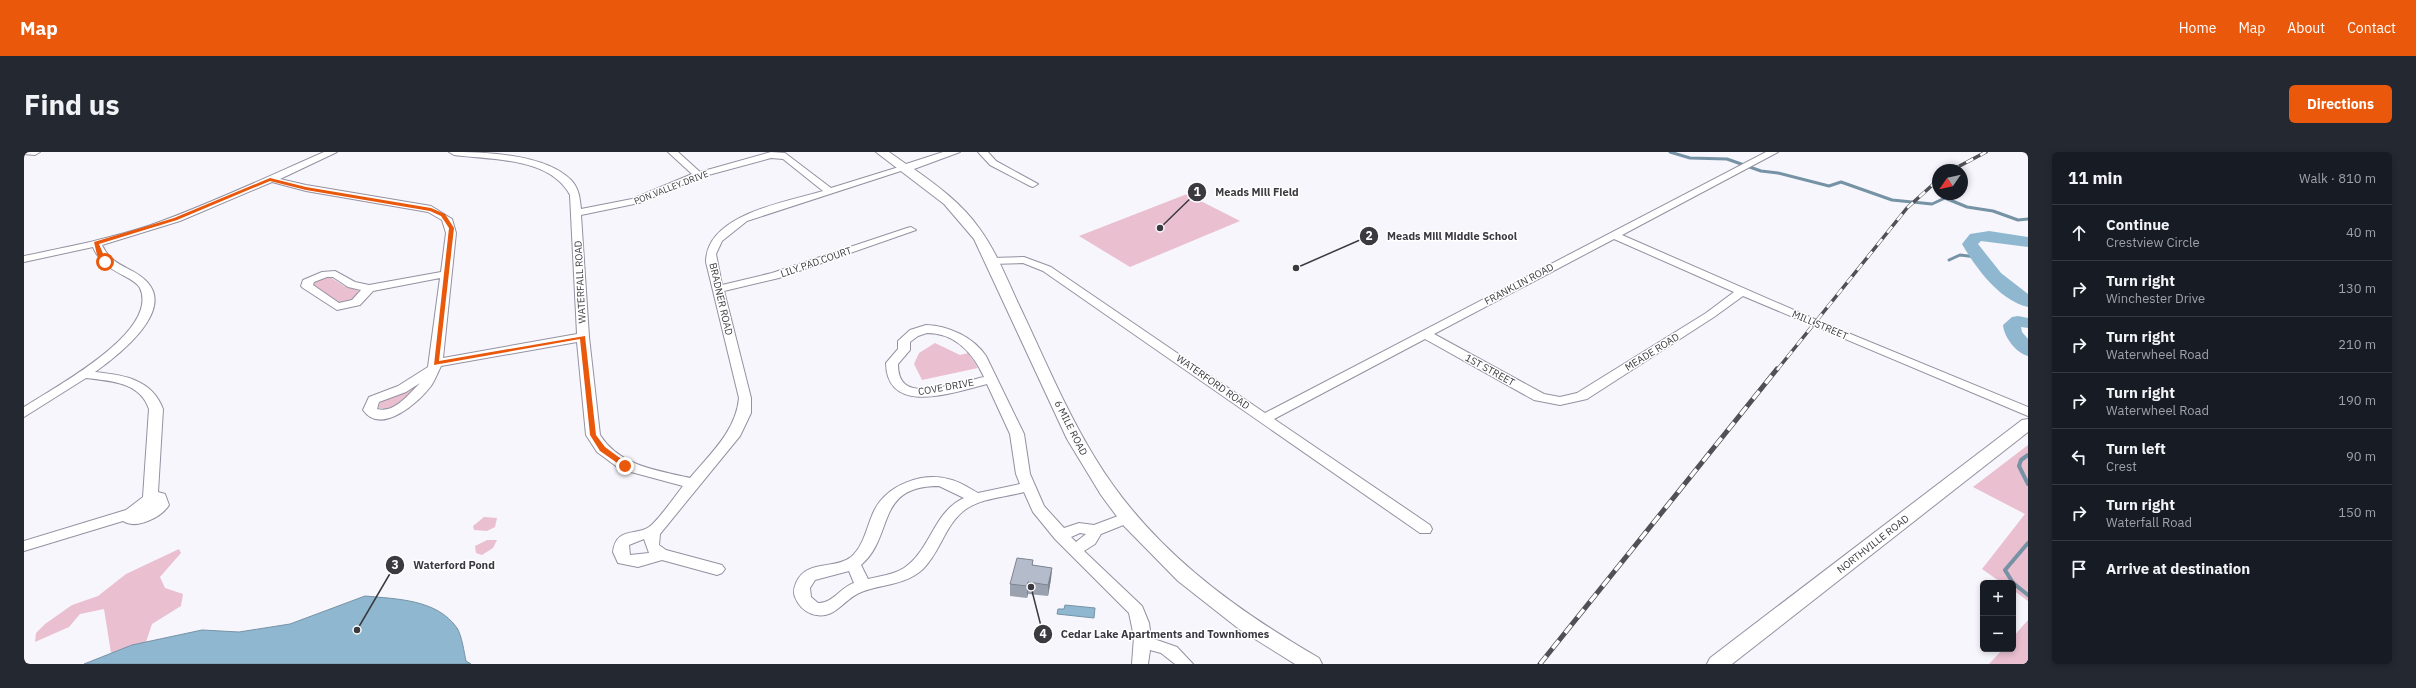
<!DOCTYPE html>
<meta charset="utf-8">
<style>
:root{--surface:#171b24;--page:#242831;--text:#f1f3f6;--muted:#9ea1a6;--line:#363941;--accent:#ea580c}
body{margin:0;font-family:"IBM Plex Sans",sans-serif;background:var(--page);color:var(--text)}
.controls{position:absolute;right:12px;bottom:12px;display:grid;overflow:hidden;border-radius:6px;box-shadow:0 2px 6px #0003}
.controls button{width:36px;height:36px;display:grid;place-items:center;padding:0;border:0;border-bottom:1px solid var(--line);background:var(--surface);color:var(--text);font:20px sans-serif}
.compass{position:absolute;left:1908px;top:12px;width:36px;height:36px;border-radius:50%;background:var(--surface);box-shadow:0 2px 6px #0003;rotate:236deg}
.stop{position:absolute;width:12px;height:12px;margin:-9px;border:3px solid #ea580c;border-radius:50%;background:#fff}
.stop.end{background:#ea580c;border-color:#fff;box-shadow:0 1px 4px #0008}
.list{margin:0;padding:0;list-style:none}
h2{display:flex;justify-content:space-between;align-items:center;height:52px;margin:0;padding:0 16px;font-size:17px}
h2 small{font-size:13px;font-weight:400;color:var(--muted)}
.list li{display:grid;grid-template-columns:26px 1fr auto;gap:12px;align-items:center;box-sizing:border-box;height:56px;padding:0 16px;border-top:1px solid var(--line)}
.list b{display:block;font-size:15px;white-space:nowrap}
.list p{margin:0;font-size:13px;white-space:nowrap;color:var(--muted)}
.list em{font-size:13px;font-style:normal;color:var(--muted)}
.icon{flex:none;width:22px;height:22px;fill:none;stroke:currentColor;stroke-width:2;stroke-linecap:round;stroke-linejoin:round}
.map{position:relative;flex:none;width:2004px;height:512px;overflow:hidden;border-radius:6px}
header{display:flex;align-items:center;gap:24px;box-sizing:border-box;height:56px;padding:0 20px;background:var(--accent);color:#fff}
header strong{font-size:19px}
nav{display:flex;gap:22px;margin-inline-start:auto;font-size:14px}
.intro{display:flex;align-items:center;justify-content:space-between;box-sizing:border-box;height:96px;padding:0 24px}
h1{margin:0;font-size:28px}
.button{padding:10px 18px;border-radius:6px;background:var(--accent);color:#fff;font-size:14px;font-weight:700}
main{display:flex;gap:24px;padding:0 24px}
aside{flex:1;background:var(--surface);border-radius:6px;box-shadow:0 2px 6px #0003}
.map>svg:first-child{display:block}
</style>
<header>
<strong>Map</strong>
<nav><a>Home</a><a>Map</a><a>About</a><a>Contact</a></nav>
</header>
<div class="intro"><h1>Find us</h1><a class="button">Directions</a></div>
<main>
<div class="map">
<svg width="2004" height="512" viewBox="0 0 2004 512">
<rect width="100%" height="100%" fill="#f7f6fc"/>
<g fill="#eabfd0">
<path d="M1163,42L1216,69L1106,115L1055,84Z"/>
<path d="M306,125L320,134L333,138L335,141L329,148L314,151L289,133L292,128Z"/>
<path d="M911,191L936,203L944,201L954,216L898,228L890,212L895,201Z"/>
<path d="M388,236L390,238L375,253L363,258L353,255L358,249Z"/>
<path d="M2004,293V449L1989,438V431H1978L1958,417L2001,362L1949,335Z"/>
<path d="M460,365L473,366L471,375L463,379L450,378L449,374Z"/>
<path d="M463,388H473L469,396L458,403L452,401L451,394Z"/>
<path d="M155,397L157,401L136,425L141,436L159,442L157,454L128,472L122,490L87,501L80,457L56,462L45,475L11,490L12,481L21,472L48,453L74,444L102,422Z"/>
<path d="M2004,468V512H1965L1979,497H1989V485Z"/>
</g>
<g fill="#8fb8d0" stroke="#7692a5">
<path d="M341,444C372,447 413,447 433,476C438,484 440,500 442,509L447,512H60L108,493L178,478L215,480L266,472Z"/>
<path d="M1041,453L1071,456L1070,466L1033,462L1034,457H1040Z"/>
</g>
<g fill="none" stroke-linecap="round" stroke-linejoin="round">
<g stroke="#7692a5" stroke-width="3">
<path d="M1646,0L1666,6L1703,7L1737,19L1754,21L1805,34L1817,30L1868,48L1908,52L1921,46L1943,55L1969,59L1994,68L2004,67"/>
<path d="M1925,108L1936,103L1953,105"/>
</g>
<g stroke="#7692a5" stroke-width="4">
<path d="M2004,303L1997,308L1995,314L2004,332"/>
<path d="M1989,431L1981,418L2004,391"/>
<path d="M1989,431L2004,443"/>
</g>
<g fill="#8fb8d0" fill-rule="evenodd">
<path d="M1965,79L2004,85V95L1957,89L1954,92L1977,121L2004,142V155C1975,148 1952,116 1938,92L1946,82Z"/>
<path d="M1994,164L2004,166V176L1997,175L1998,180L2004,187V204C1992,201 1980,185 1979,173L1988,165Z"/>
</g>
<g stroke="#9491a1" stroke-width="2">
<g id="minor">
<path d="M0,0H16L11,3L0,2Z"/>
<path d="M300,0H313L256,27L282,33L407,54L428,67L432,81L419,206L553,182L546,43C526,5 468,8 430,3L425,0C461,0 521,2 547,28C555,36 556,47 557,57L608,47L668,22L644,0H654L676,20L747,0L761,1L807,36L878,14L886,16L723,69L698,89L692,102L698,133L748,121L883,76L887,75L892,78L755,126L700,139L727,246V261L716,284L636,382L635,393L642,398L698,413L701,417L698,421L693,423L638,408L614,415L594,411L589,400C592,375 611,384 625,375C634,369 651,344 659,334L596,317L573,300L562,283L553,190L417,214C414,220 411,228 407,234C395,250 357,284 339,258L345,245L374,234L404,215L416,126L349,139L336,153L313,158L279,136L277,134L279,128L298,120L311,119L331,130L345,133L417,120L422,81L418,68L404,60L282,39L248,30L156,69L78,93C89,117 110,114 124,131C150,161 92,205 71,220C99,223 128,227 139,257L134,340L141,342L145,353C138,365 112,378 99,369L0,399V389L102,358L119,345L125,257C116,230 87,229 62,226L0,265V255C29,236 136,180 116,136C109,123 79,121 69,95L0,110V104C43,95 85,87 127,73C186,52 243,25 300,0ZM747,6L759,7L799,39C763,50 682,62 682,110L715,246C712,279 686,302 666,326C632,318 596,314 576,283L565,185L557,63L615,51L677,25ZM303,125H309L324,135L337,138L328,148L315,151L289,133L290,130ZM396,231C385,242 370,262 353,257L355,250L382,240ZM620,387L625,401L606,403L605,393Z"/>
<path d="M954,0H964L972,9L1014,32L1009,35L1006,34L966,13Z"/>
<path d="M1742,0H1754L1598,83L1795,169L2004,255V264L1719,144L1690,165L1563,247L1536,253L1510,248L1401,187L1250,267L1406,373L1408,377L1406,381H1396L1019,119L999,111L967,112L962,109L967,106L1000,105L1027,115L1241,261ZM1590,87L1710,140L1682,161L1553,241L1536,245L1520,242L1410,182Z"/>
<path d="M902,173C925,174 949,185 962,204L1000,282L1006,322L1020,354L1040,376L1055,371L1070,373L1102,361L1107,362L1109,366L1107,370L1077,382L1071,392L1060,399L1118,454L1125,471L1127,486L1153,495L1169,512H1151L1137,501L1126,498L1124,512H1108L1110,485L1105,461L1031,387L1009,360L1000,340C982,345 958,346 942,357C921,372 917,399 899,417C881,434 855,432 835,441C818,449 810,469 788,462C780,459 774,453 771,445C769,440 770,436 772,431C782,407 810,418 827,405C841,393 843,372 851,357C864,333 898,320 924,327C935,329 945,336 954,341L996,332L992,322L986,282L963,232C931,240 863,265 862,211L874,197V189L886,178ZM903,181C931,181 949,201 960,225C942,229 895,245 881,232C875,227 874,219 874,212L886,198V190L894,184ZM915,334L940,346C909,360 907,398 880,416C869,423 856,424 844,427L837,413C871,384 850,334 915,334ZM1056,381L1062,382L1052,390L1047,385ZM825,419L830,431C817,435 808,452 794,451L787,445L786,436L791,428Z"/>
</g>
</g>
<g stroke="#9491a1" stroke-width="2">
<g id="tertiary">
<path d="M852,0H865L882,12L919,0H936L890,17C914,34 938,52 955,76C972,99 982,125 994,151C1019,203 1041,257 1071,306C1125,395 1207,455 1295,506L1298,512H1271L1215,477L1154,429L1100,374L1077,343L1043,287L950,87L920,52Z"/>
<path d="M2004,267V280L1708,512H1683L1686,506L1998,268Z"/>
</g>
</g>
<use href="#minor" fill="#fff" fill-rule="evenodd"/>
<use href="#tertiary" fill="#fff" fill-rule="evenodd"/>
<g stroke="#515056" stroke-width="3.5">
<g id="rail-far1">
<path d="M1928,18L1962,0"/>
<path d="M1753,218L1883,56L1914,28"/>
</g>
</g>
<g stroke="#515056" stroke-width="5">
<path id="rail" d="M1516,512L1753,217"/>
</g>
<use href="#rail-far1" stroke="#fff" stroke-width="2.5" stroke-dasharray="8" stroke-linecap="butt"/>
<use href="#rail" stroke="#fff" stroke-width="3.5" stroke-dasharray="10" stroke-linecap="butt"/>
</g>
<path fill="#9ba2af" d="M1009,408V413L1028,416L1027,427L1024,444L1004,442L1003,446L986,444V432Z"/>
<g fill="#7e848e">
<path d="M1028,416L1027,427L1024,444V433Z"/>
<path d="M1004,430V442L1003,446V434Z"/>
</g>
<path fill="#b4bccb" stroke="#7e848e" d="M993,406L1009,408L1008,413L1028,416L1024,433L1004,430L1003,434L986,432Z"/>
<path fill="#ea580c" d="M246,26L282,35L407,56L421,62L430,76L415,209L561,184L572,283L581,295L604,312V315H599L576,299L566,283L556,187L410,213L425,76L417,64L406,59L282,38L246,29L153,68L75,92L83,111H79L73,103L70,90L150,66Z"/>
<g text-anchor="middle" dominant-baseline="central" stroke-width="3" stroke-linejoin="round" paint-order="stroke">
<g font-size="9" fill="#3b3a40" stroke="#fff">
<text transform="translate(647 35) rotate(-21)">PON VALLEY DRIVE</text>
</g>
<g font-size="10" fill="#3b3a40" stroke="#fff">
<text transform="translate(792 110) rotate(-19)">LILY PAD COURT</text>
<text transform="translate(556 130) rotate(-93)">WATERFALL ROAD</text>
<text transform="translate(1495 132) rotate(-28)">FRANKLIN ROAD</text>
<text transform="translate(697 147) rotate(77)">BRADNER ROAD</text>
<text transform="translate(1796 173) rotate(23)">MILL STREET</text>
<text transform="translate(1628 200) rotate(-32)">MEADE ROAD</text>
<text transform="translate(1466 218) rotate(29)">1ST STREET</text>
<text transform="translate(1189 230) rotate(35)">WATERFORD ROAD</text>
<text transform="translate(922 235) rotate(-10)">COVE DRIVE</text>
<text transform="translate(1047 276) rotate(63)">6 MILE ROAD</text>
<text transform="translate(1849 392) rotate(-38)">NORTHVILLE ROAD</text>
</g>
</g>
<path fill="none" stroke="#3b3a40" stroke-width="1.5" d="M1136 76L1173 40M1272 116L1345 84M333 478L371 413M1007 435L1019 482"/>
<g fill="#3b3a40" stroke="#fff" stroke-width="1.5">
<circle cx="1136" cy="76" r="4"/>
<circle cx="1272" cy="116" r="4"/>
<circle cx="333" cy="478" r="4"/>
<circle cx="1007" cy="435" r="4"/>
<circle cx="1173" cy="40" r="10"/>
<circle cx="1345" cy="84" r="10"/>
<circle cx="371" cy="413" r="10"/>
<circle cx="1019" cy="482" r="10"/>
</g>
<g font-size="12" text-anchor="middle" font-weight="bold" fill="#fff">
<text x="1173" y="44">1</text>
<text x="1345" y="88">2</text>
<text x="371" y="417">3</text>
<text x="1019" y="486">4</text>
</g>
<g font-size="11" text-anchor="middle" font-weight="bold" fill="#3b3a40" stroke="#fff" stroke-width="3" stroke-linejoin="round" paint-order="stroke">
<text x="1233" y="44">Meads Mill Field</text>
<text x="1428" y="88">Meads Mill Middle School</text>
<text x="430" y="417">Waterford Pond</text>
<text x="1141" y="486">Cedar Lake Apartments and Townhomes</text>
</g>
</svg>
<div class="controls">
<button>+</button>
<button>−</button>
</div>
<svg class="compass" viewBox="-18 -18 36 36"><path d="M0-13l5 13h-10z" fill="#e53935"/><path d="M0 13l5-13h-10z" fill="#9ea1a6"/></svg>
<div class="stop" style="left:81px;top:110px"></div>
<div class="stop end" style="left:601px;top:314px"></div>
</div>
<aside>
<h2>11 min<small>Walk · 810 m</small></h2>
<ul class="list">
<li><svg class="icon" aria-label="ahead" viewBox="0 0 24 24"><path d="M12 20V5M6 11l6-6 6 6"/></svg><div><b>Continue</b><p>Crestview Circle</p></div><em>40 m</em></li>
<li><svg class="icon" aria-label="right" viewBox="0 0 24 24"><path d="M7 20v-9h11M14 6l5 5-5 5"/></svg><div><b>Turn right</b><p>Winchester Drive</p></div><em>130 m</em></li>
<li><svg class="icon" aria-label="right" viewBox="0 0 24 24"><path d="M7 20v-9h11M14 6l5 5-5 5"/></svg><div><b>Turn right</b><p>Waterwheel Road</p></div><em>210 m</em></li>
<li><svg class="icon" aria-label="right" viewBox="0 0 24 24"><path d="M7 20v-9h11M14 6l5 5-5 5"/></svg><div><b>Turn right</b><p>Waterwheel Road</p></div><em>190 m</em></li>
<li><svg class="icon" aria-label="left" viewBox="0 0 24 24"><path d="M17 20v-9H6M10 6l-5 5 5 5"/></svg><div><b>Turn left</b><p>Crest</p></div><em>90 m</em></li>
<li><svg class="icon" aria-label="right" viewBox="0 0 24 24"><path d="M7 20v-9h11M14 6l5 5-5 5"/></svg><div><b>Turn right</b><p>Waterfall Road</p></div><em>150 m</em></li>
<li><svg class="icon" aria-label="arrive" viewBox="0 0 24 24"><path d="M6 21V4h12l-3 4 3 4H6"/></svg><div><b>Arrive at destination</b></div></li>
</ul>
</aside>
</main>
